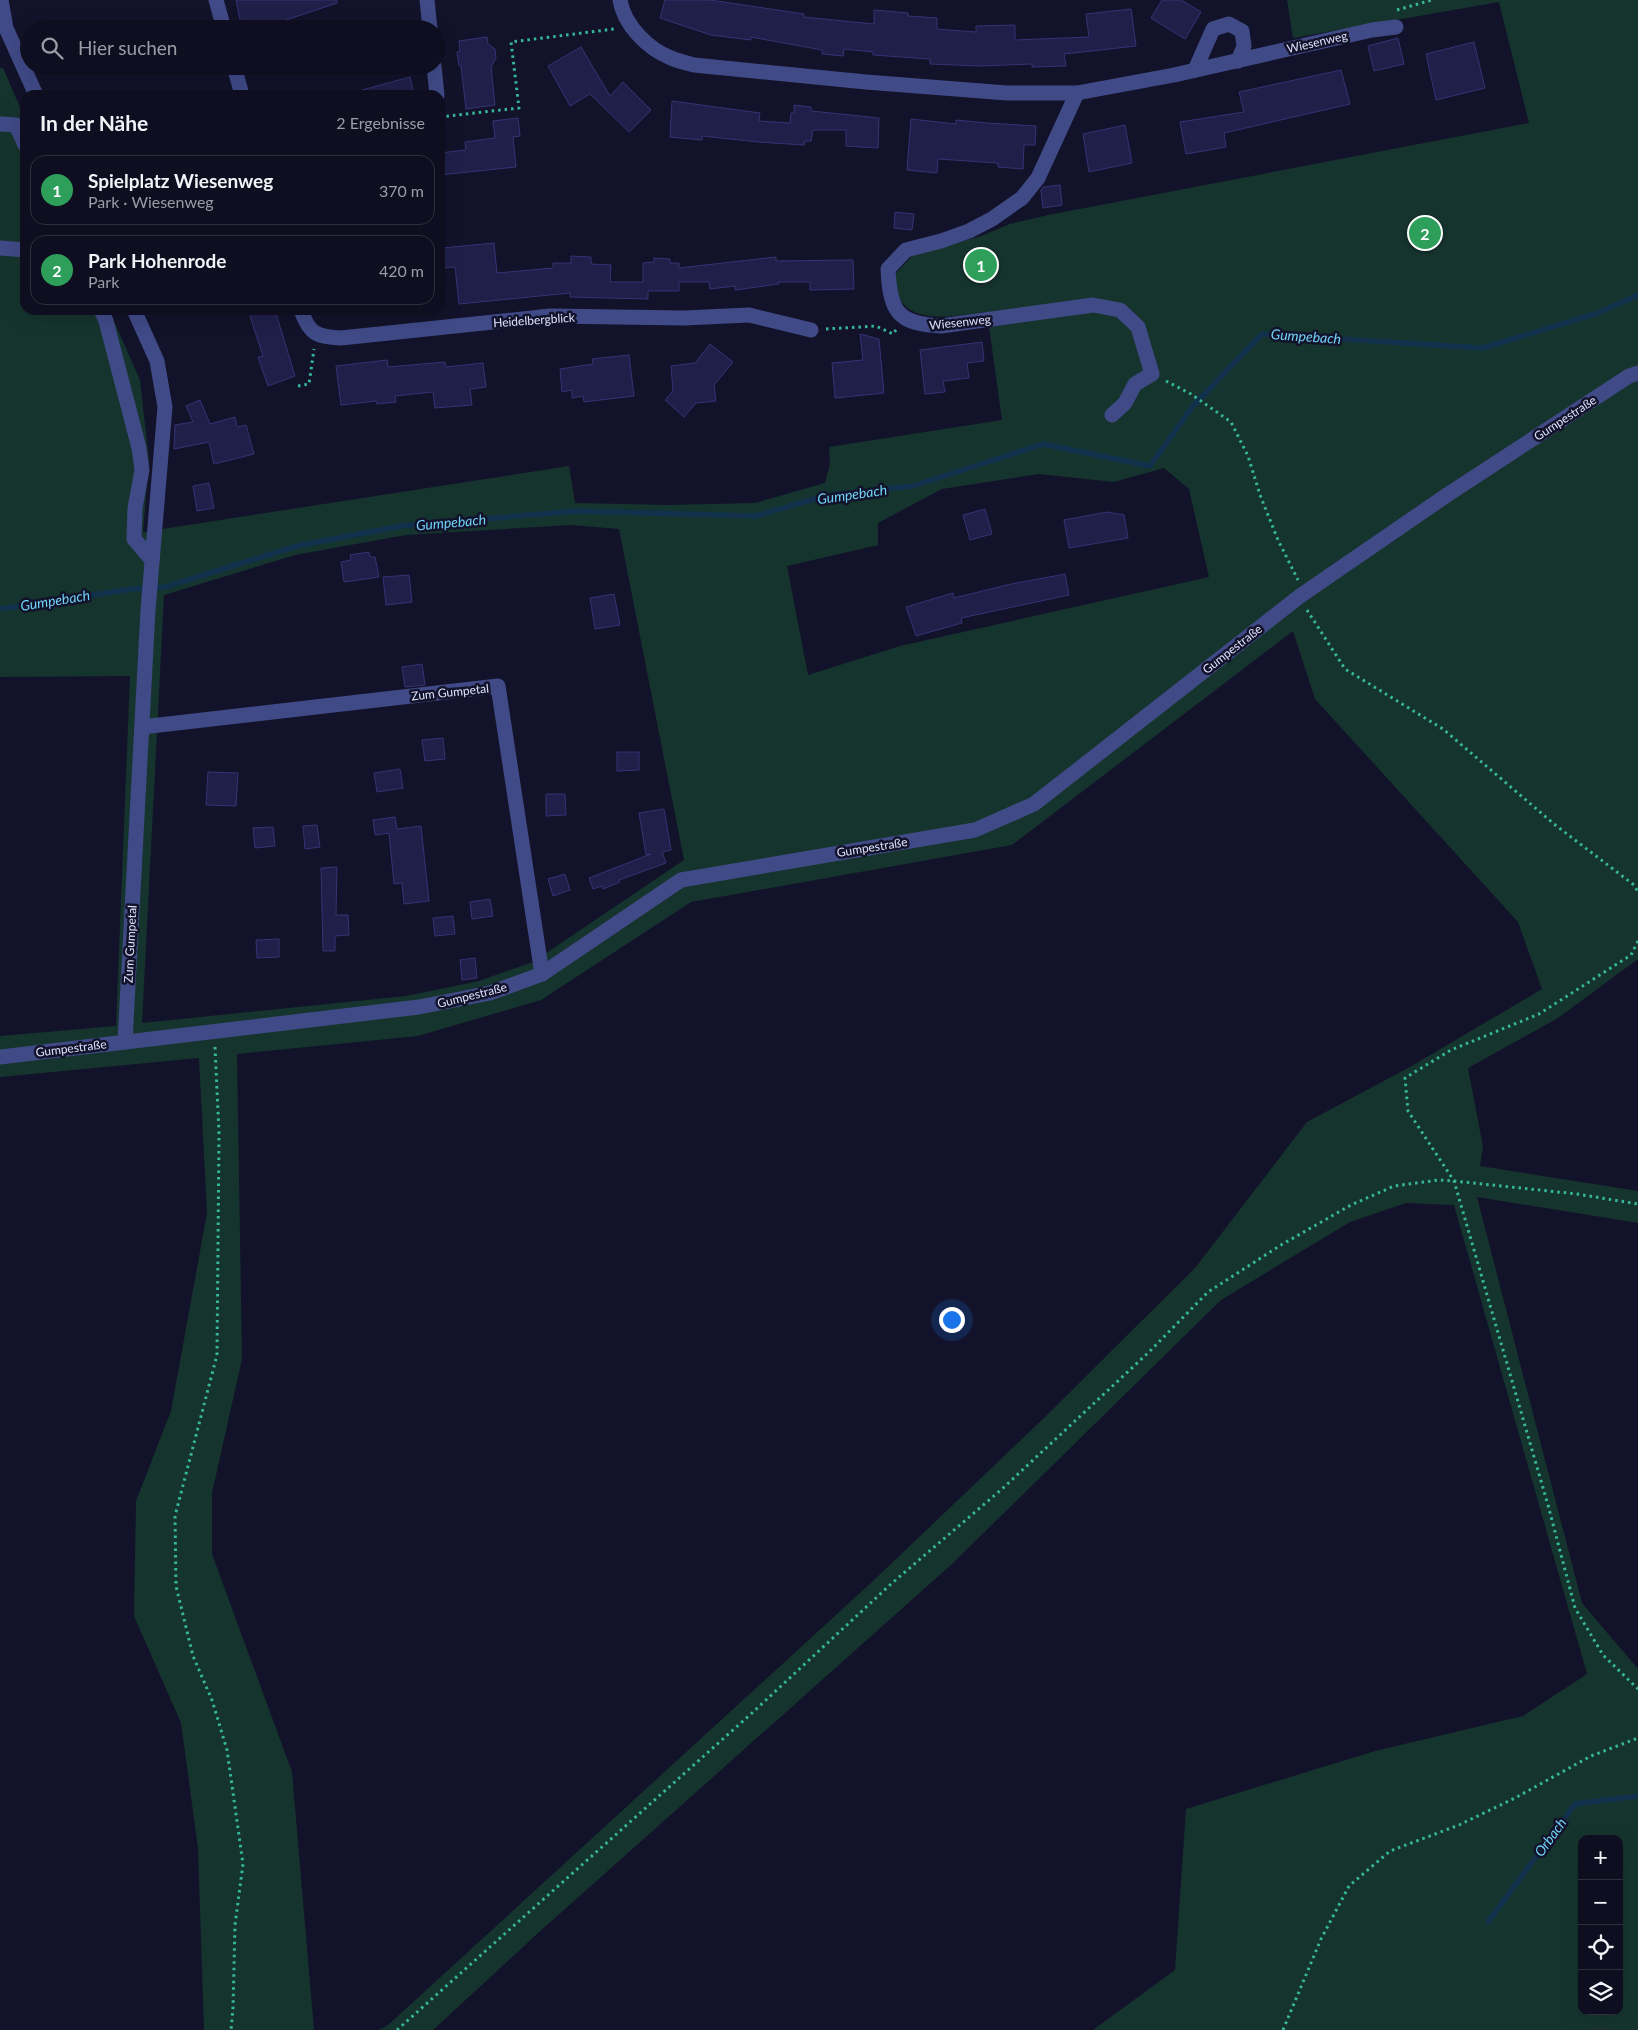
<!DOCTYPE html>
<html lang="de">
<meta charset="utf-8">
<style>
:root{--surface:#0e0e20;--page:#1c1c2d;--text:#f1f3f6;--muted:#9b9ca5;--line:#2e2e3e;--accent:#d93025}
body{margin:0;font-family:Lato,sans-serif;background:var(--page);color:var(--text)}
.controls{position:absolute;right:15px;bottom:15px;display:grid;overflow:hidden;border-radius:10px;box-shadow:0 5px 20px #0002}
.controls button{width:45px;height:45px;display:grid;place-items:center;padding:0;border:0;border-bottom:1px solid var(--line);background:var(--surface);color:var(--text);font:25px sans-serif}
.you{position:absolute;left:951px;top:1319px;width:18px;height:18px;margin:-12px;border:4px solid #fff;border-radius:50%;background:#1a73e8;box-shadow:0 0 0 8px #1a73e833}
.badge{display:grid;place-items:center;width:32px;height:32px;border-radius:50%;background:var(--accent);color:#fff;font-size:16px;font-weight:700}
.pin{position:absolute;translate:-50% -50%;border:2px solid #fff;box-shadow:0 1px 5px #0006}
.list{margin:0;padding:0;list-style:none}
h2{display:flex;justify-content:space-between;align-items:center;height:65px;margin:0;padding:0 20px;font-size:21px}
h2 small{font-size:16px;font-weight:400;color:var(--muted)}
.list li{display:grid;grid-template-columns:32px 1fr auto;gap:15px;align-items:center;box-sizing:border-box;height:70px;margin:0 10px 10px;padding:0 10px;border:1px solid var(--line);border-radius:15px}
.list b{display:block;font-size:19px;white-space:nowrap}
.list p{margin:0;font-size:16px;white-space:nowrap;color:var(--muted)}
.list em{font-size:16px;font-style:normal;color:var(--muted)}
.icon{flex:none;width:28px;height:28px;fill:none;stroke:currentColor;stroke-width:2;stroke-linecap:round;stroke-linejoin:round}
.map{position:relative;flex:none;width:1638px;height:2030px;overflow:hidden}
.search{position:absolute;background:var(--surface);box-shadow:0 5px 20px #0002;left:20px;top:20px;width:425px;height:55px;display:flex;align-items:center;gap:12px;box-sizing:border-box;padding:0 18px;border-radius:28px;color:var(--muted);font-size:19px}
.panel{position:absolute;background:var(--surface);box-shadow:0 5px 20px #0002;left:20px;top:90px;width:425px;height:225px;border-radius:15px}
.map>svg:first-child{display:block}
</style>
<div class="map">
<svg width="1638" height="2030" viewBox="0 0 1638 2030">
<rect width="100%" height="100%" fill="#12132a"/>
<path fill="#16342e" fill-rule="evenodd" d="M1287,0H1638V959L1558,1018L1468,1068L1483,1147L1480,1166L1638,1191V1223L1477,1197L1582,1603L1638,1669V2030H1093L1175,1970L1186,1809L1375,1751L1523,1716L1587,1674L1454,1205L1406,1203L1350,1222L1221,1300L952,1564L537,1934L433,2030H378L387,2026L873,1581L1044,1418L1195,1268L1307,1122L1410,1067L1542,989L1518,922L1315,699L1293,631L1012,845L691,902L541,1000L418,1036L237,1054L242,1359L212,1493V1554L292,1772L314,2030H204L198,1848L181,1723L134,1616L136,1501L171,1411L207,1213L199,1058L0,1077V1036L116,1026L130,676L0,677V68H3L25,119V310H109L140,380L149,461L143,532L569,466L575,503L669,505L755,503L825,483L830,464L829,447L1002,420L987,312C959,315 906,328 896,290C895,285 896,279 895,274L913,255L981,236L1010,224L1048,215L1529,123L1499,2L1293,38ZM1164,468L1189,489L1209,577L900,646L808,675L787,566L878,545V523L942,489L1039,474L1114,482ZM571,525L619,529L684,860L533,962L479,981L406,996L142,1023L164,595L295,555L406,535ZM1582,1839H1619V2011H1582Z"/>
<g fill="none" stroke-linecap="round" stroke-linejoin="round">
<g stroke="#10304c" stroke-width="5.5">
<path d="M0,609L132,589L165,587L297,546L401,526L576,511L756,516L828,495L913,486L1043,444L1150,466L1193,406L1262,334L1483,348L1598,313L1638,295"/>
<path d="M1488,1922L1575,1804L1638,1796"/>
</g>
</g>
<g fill="#201f4a" stroke="#343375">
<path d="M236,0H337V3L259,29H242Z"/>
<path d="M665,0H710L804,14V17L874,24V10L908,13V16L937,18V29L976,32V26L1015,25V40L1089,37L1086,14L1131,9L1136,46L1064,54L1066,66L1032,67V64L980,66L930,64V59L873,55V52L844,49L843,56L822,54V50L751,37V40L711,35L660,18Z"/>
<path d="M1162,0H1181L1201,12L1185,39L1151,18Z"/>
<path d="M487,37L488,44L495,49L496,58L491,67L495,105L466,109L461,66H459L457,52L460,51L459,41Z"/>
<path d="M1398,38L1404,64L1374,71L1368,46Z"/>
<path d="M1474,42L1485,88L1436,100L1426,54Z"/>
<path d="M581,47L610,96L623,82L651,110L629,132L590,94L570,106L548,66Z"/>
<path d="M1341,70L1350,104L1224,133L1226,147L1186,154L1180,122L1244,112L1239,92Z"/>
<path d="M410,77L414,95H362V90Z"/>
<path d="M672,101L760,113L759,121L790,123L791,113H794V105L811,107V111L821,112L879,118L878,148L846,146V130H813L811,141H805L804,145L758,142L702,136V140L670,137Z"/>
<path d="M518,118L520,136L513,137L516,167L440,175V153L466,150L465,142L495,138L493,121Z"/>
<path d="M911,119L956,124V120L987,123L1036,126L1035,145H1024L1023,169L998,167V163L938,159L937,173L907,170Z"/>
<path d="M1125,125L1132,163L1089,172L1083,134Z"/>
<path d="M1060,185L1062,205L1043,208L1041,190L1043,187Z"/>
<path d="M895,212L914,214L912,230L894,228Z"/>
<path d="M494,243L497,273L553,268V263H571V256L591,257V264L611,265L610,282H643V263L654,262V258L670,259V263H679V268L776,257V261L853,260L854,289L810,290V282H778L779,284L735,290V286L710,289L709,282H679V291H648V299L570,297V293L459,304L455,267L444,268L442,248Z"/>
<path d="M248,310H275L295,376L268,386L258,357L263,356Z"/>
<path d="M860,334L879,339L884,393L835,398L832,363L863,360Z"/>
<path d="M982,342L984,361L967,363L969,378L943,381L945,392L925,394L920,350Z"/>
<path d="M710,344L733,362L714,385L716,401L696,403L684,417L665,400L673,391L671,366L695,363Z"/>
<path d="M629,355L634,396L584,402L583,396L572,398V390L562,392L560,369L593,364L592,359Z"/>
<path d="M387,360L388,367L445,362L446,367L483,363L486,387L470,389L472,405L435,408L433,392L395,396L396,402L377,404L376,401L341,405L336,366Z"/>
<path d="M200,400L210,424L235,417L237,427L246,425L254,454L214,464L209,442L174,449L175,425L193,422L186,406Z"/>
<path d="M209,483L214,508L197,511L193,486Z"/>
<path d="M985,509L992,534L970,540L963,515Z"/>
<path d="M1107,512L1124,515L1128,538L1069,548L1064,520Z"/>
<path d="M369,552L370,557H375L379,577L344,582L341,562L351,560L350,555Z"/>
<path d="M1065,574L1069,595L961,618L962,623L916,636L906,607L953,593L954,598L1011,584Z"/>
<path d="M409,575L412,602L386,605L383,577Z"/>
<path d="M614,594L620,625L595,629L590,598Z"/>
<path d="M422,664L425,685L405,687L402,667Z"/>
<path d="M443,738L445,759L425,761L422,740Z"/>
<path d="M617,752H639V770L617,771Z"/>
<path d="M400,769L403,788L377,792L374,773Z"/>
<path d="M208,772L238,773L236,806L206,805Z"/>
<path d="M546,794H565L566,815L546,816Z"/>
<path d="M664,809L671,850L662,852L666,863L619,880L620,882L603,889L602,886L593,889L589,878L651,854L646,855L639,813Z"/>
<path d="M395,817L397,829L421,826L429,901L404,904L402,883L394,884L389,833L375,835L373,820Z"/>
<path d="M317,825L320,847L305,849L303,826Z"/>
<path d="M273,827L275,846L255,848L253,828Z"/>
<path d="M337,867L336,915H348L349,935L335,936V951H323L321,868Z"/>
<path d="M565,874L570,890L553,896L548,879Z"/>
<path d="M490,899L493,916L472,919L470,902Z"/>
<path d="M453,916L455,934L435,936L433,918Z"/>
<path d="M279,939V957L257,958L256,940Z"/>
<path d="M475,958L477,978L462,980L460,960Z"/>
</g>
<g fill="none" stroke-linecap="round" stroke-linejoin="round">
<g stroke="#37b799" stroke-width="3" stroke-dasharray="2.5 4" stroke-linecap="butt">
<path d="M1397,10L1432,0"/>
<path d="M440,117L519,108L511,42L614,29"/>
<path d="M826,329L876,326L893,334L896,330"/>
<path d="M1166,381L1191,394L1231,422L1248,456L1260,495L1278,540L1298,580"/>
<path d="M298,386L309,384L314,349"/>
<path d="M1307,610L1345,669L1443,729L1554,824L1634,885L1638,892"/>
<path d="M1638,941L1631,955L1539,1014L1451,1050L1405,1078L1408,1111L1454,1181L1548,1505L1575,1608L1603,1655L1638,1689"/>
<path d="M215,1047L219,1133L217,1355L175,1516L176,1586L193,1656L212,1700L227,1750L243,1864L235,1925L233,2008L231,2030"/>
<path d="M397,2030L752,1713L891,1584L1002,1489L1149,1352L1208,1292L1281,1245L1351,1205L1394,1186L1439,1180L1454,1181L1577,1194L1638,1204"/>
<path d="M1283,2030L1321,1939L1349,1886L1390,1851L1459,1825L1515,1798L1591,1756L1638,1738"/>
</g>
<g stroke="#404a87" stroke-width="15">
<path d="M1,0L6,28L36,95"/>
<path d="M216,0L224,29"/>
<path d="M427,0L430,29"/>
<path d="M620,0C624,25 648,49 671,58C678,61 686,63 694,65L866,82L1007,93H1077L1174,75L1372,30L1396,27"/>
<path d="M234,66L242,95"/>
<path d="M434,66L437,95"/>
<path d="M1195,70L1213,29L1229,24L1242,31L1244,46L1238,61"/>
<path d="M1077,93L1038,178L1022,198L992,219L969,231L941,241L906,250L888,269C890,311 897,324 941,326L1093,305L1120,310L1138,327L1152,374L1135,384L1125,403L1112,415"/>
<path d="M0,124L16,125L25,145"/>
<path d="M0,248L25,250"/>
<path d="M101,310L106,321L139,448L142,470L135,508L134,539L152,560"/>
<path d="M301,310C309,334 317,337 341,338L550,316L684,318L749,315L811,330"/>
<path d="M142,727L498,686L542,974"/>
<path d="M125,1042L148,610L165,407L157,361L134,310"/>
<path d="M0,1057L419,1007L490,993L542,974L681,880L975,830L1034,804L1300,596L1447,495L1629,376L1638,373"/>
</g>
</g>
<g text-anchor="middle" dominant-baseline="central" stroke-width="5" stroke-linejoin="round" paint-order="stroke">
<g font-size="12" fill="#dde0fd" stroke="#12132a">
<text transform="translate(1317 42) rotate(-13)">Wiesenweg</text>
<text transform="translate(534 320) rotate(-4)">Heidelbergblick</text>
<text transform="translate(960 322) rotate(-6)">Wiesenweg</text>
<text transform="translate(1565 418) rotate(-33)">Gumpestraße</text>
<text transform="translate(1232 649) rotate(-38)">Gumpestraße</text>
<text transform="translate(450 692) rotate(-6)">Zum Gumpetal</text>
<text transform="translate(872 847) rotate(-9)">Gumpestraße</text>
<text transform="translate(130 944) rotate(-87)">Zum Gumpetal</text>
<text transform="translate(472 995) rotate(-14)">Gumpestraße</text>
<text transform="translate(71 1048) rotate(-7)">Gumpestraße</text>
</g>
<g font-size="14" font-style="italic" fill="#71d2f8" stroke="#12132a">
<text transform="translate(1306 336) rotate(4)">Gumpebach</text>
<text transform="translate(852 494) rotate(-8)">Gumpebach</text>
<text transform="translate(451 522) rotate(-5)">Gumpebach</text>
<text transform="translate(55 600) rotate(-9)">Gumpebach</text>
<text transform="translate(1550 1837) rotate(-54)">Orbach</text>
</g>
</g>
</svg>
<div class="controls">
<button>+</button>
<button>−</button>
<button><svg class="icon" aria-label="locate" viewBox="0 0 24 24"><circle cx="12" cy="12" r="6"/><path d="M12 2v4M12 18v4M2 12h4M18 12h4"/></svg></button>
<button><svg class="icon" aria-label="layers" viewBox="0 0 24 24"><path d="M12 4l9 5-9 5-9-5zM3 14l9 5 9-5"/></svg></button>
</div>
<div class="you"></div>
<div class="pin badge" style="left:981px;top:265px;background:#2e9e5b">1</div>
<div class="pin badge" style="left:1425px;top:233px;background:#2e9e5b">2</div>
<div class="search"><svg class="icon" aria-label="search" viewBox="0 0 24 24"><circle cx="10" cy="10" r="6"/><path d="M15 15l6 6"/></svg>Hier suchen</div>
<section class="panel">
<h2>In der Nähe<small>2 Ergebnisse</small></h2>
<ul class="list">
<li><span class="badge" style="background:#2e9e5b">1</span><div><b>Spielplatz Wiesenweg</b><p>Park · Wiesenweg</p></div><em>370 m</em></li>
<li><span class="badge" style="background:#2e9e5b">2</span><div><b>Park Hohenrode</b><p>Park</p></div><em>420 m</em></li>
</ul>
</section>
</div>
